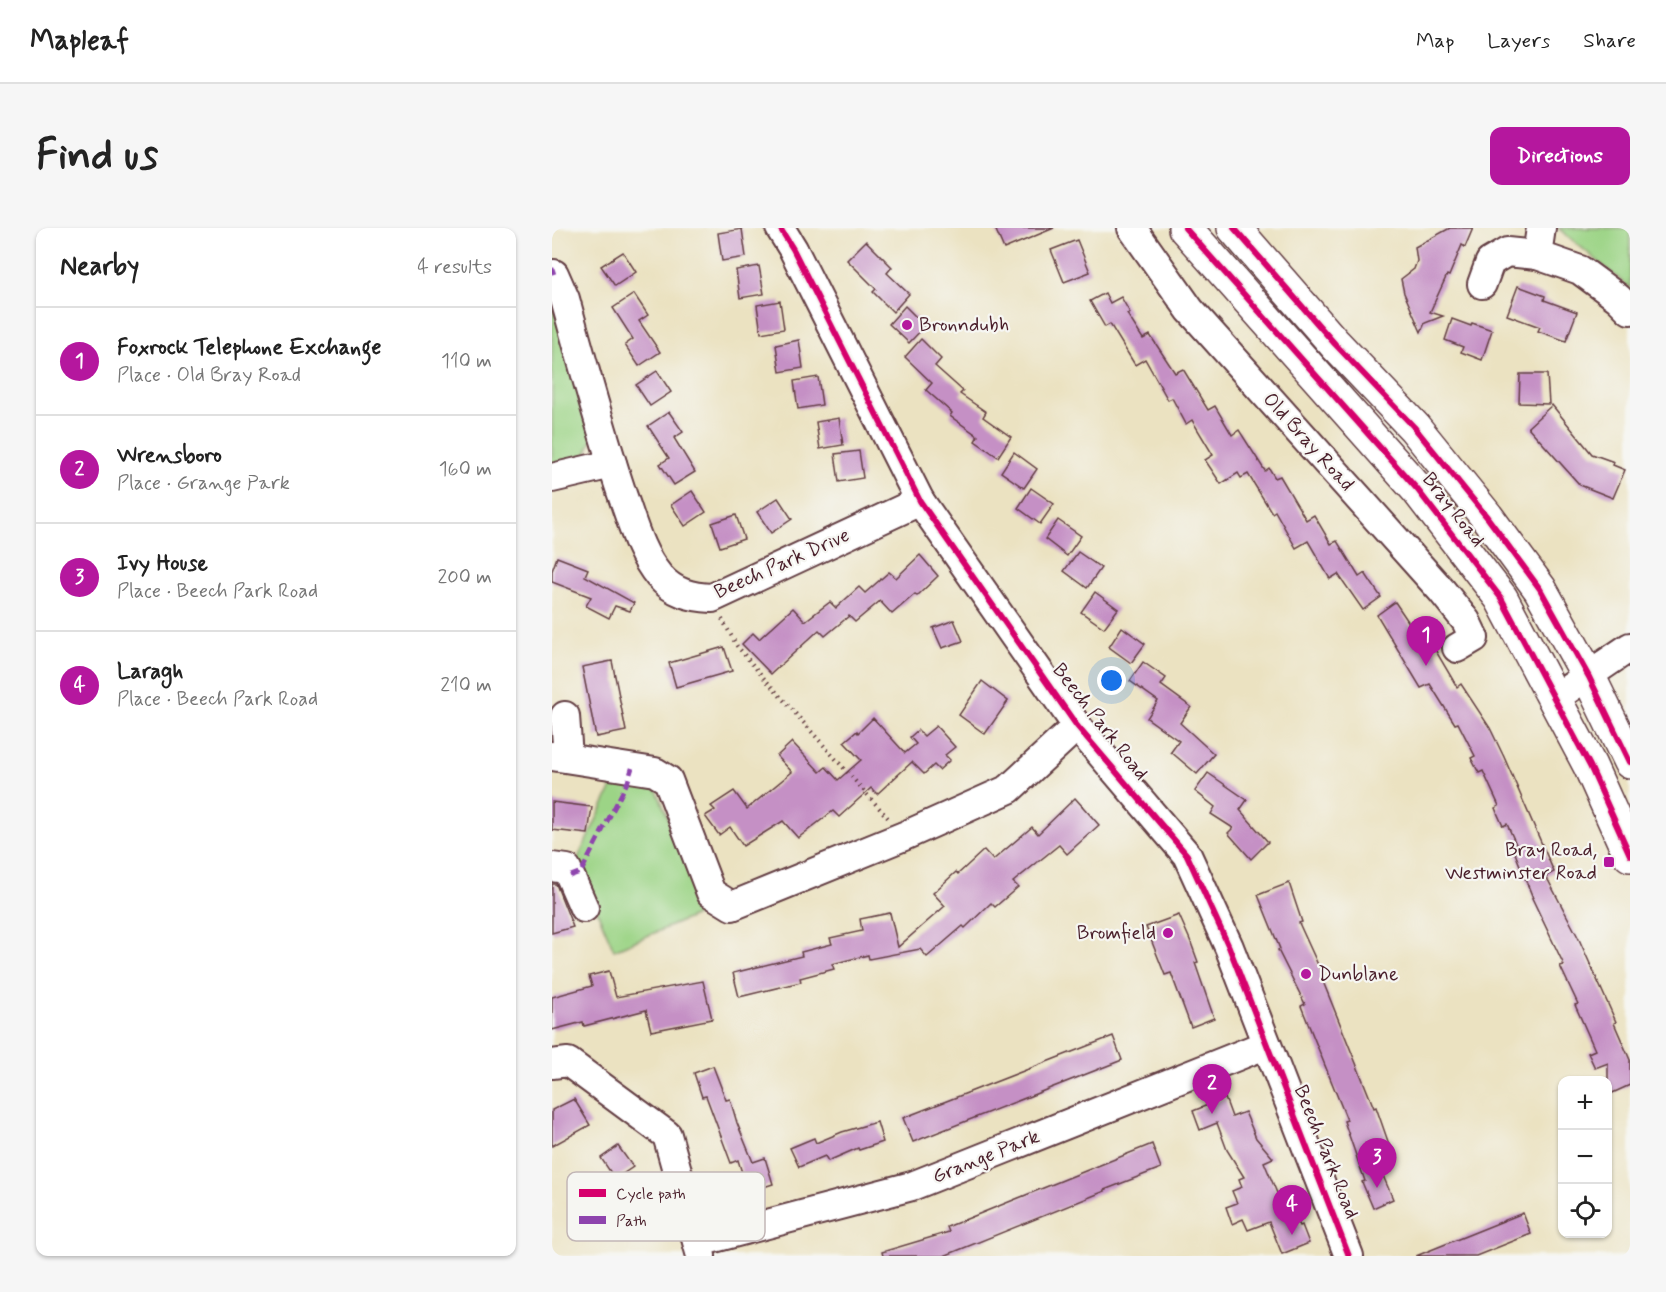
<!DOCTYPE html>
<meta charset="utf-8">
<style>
:root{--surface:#fff;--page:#f6f6f6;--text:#222;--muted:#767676;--line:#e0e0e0;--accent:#b5179e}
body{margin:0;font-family:Mynerve,sans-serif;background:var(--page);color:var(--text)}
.controls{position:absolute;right:18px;bottom:18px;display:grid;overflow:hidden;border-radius:12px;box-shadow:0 2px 4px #0004}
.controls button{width:54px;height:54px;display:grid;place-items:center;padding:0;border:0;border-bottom:2px solid var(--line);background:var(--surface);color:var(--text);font:30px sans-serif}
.you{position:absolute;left:560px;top:453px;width:21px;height:21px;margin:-15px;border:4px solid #fff;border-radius:50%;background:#1a73e8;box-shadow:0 0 0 9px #1a73e833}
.badge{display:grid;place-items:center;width:39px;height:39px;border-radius:50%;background:var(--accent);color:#fff;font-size:20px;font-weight:700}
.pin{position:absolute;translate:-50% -50px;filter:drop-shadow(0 2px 3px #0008)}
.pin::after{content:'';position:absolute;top:32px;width:21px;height:18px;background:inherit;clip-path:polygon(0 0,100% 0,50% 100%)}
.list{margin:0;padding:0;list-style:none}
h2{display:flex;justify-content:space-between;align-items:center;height:78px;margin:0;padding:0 24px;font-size:26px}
h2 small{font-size:20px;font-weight:400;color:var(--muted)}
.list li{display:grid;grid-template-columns:39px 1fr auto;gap:18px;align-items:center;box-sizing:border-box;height:108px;padding:0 24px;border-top:2px solid var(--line)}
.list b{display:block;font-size:22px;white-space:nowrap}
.list p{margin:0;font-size:20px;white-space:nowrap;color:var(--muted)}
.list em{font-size:20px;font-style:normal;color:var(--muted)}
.icon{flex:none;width:33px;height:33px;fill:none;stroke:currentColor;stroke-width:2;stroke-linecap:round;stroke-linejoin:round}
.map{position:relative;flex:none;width:1078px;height:1028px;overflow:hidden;border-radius:12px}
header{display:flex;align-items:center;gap:36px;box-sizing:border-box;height:84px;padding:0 30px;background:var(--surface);border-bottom:2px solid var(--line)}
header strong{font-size:28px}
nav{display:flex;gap:33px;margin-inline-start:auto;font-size:21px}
.intro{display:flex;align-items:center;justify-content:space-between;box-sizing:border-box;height:144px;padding:0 36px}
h1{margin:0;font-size:42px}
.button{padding:15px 27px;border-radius:12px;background:var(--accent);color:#fff;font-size:21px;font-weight:700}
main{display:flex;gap:36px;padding:0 36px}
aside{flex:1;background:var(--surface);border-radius:12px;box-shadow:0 2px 4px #0004}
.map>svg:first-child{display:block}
</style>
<header>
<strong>Mapleaf</strong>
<nav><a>Map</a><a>Layers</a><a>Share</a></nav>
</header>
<div class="intro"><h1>Find us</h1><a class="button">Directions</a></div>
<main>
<aside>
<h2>Nearby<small>4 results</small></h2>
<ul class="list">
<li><span class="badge">1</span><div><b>Foxrock Telephone Exchange</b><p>Place · Old Bray Road</p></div><em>110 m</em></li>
<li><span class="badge">2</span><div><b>Wrensboro</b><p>Place · Grange Park</p></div><em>160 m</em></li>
<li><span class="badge">3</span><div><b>Ivy House</b><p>Place · Beech Park Road</p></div><em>200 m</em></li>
<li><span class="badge">4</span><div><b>Laragh</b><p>Place · Beech Park Road</p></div><em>210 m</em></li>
</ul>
</aside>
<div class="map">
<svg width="1078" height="1028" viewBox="0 0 1078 1028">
<rect width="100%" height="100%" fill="#f6f6f2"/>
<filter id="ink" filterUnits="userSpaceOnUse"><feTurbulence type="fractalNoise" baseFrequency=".0167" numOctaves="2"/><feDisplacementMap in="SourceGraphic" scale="12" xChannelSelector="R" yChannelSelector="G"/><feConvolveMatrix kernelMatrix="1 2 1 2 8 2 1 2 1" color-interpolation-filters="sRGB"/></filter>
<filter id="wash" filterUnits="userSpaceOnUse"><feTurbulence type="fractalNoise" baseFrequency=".008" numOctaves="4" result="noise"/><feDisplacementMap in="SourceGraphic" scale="24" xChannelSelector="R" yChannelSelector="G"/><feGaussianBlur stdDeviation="1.35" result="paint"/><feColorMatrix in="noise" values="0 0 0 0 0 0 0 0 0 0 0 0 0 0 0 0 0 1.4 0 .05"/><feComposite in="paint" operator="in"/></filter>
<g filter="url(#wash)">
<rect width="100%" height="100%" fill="#ebe2c1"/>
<g fill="#9cd486" stroke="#737a58" stroke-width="1.5">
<path d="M1006,0H1078V60Z"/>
<path d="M0,74L42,208L34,226L0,237Z"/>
<path d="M64,551L103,558L154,683L62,722L24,634Z"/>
</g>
<g id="blocks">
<g fill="#c590c5">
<path d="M443,0H502L452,21Z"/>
<path d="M898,0H921L913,19L910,17L897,48L895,47L878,84L891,88L873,95L869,104L852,65L849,51L862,41L865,33L863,19Z"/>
<path d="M190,1L194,29L170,33L166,5Z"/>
<path d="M525,12L538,44L512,54L499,22Z"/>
<path d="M314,13L340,39L335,45L357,66L341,84L321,64L324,61L295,32Z"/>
<path d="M71,24L84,44L63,58L49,38Z"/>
<path d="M207,38L212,66L188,70L184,42Z"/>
<path d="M966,58L993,68L992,72L1025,84L1014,113L986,103L988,99L955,87Z"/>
<path d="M553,65L558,75L569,69L578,85L575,86L591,111L598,107L623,145L631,141L656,182L663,178L680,207L687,202L713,243L717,240L723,250L728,248L754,292L762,287L779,316L785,313L807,349L813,345L829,369L811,382L786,346L778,351L756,313L744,320L723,283L720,285L696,246L689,250L686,245L669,256L653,232L661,227L640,192L634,196L620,170L616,172L593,131L583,137L558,96L553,99L538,73Z"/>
<path d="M82,66L96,87L87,93L108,124L87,138L73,117L81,111L61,80Z"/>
<path d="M228,73L232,101L209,105L205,77Z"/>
<path d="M353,78L373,98L357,115L337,96Z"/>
<path d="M900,91L919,98L920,95L940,102L930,132L909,124L911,119L893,112Z"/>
<path d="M369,111L389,131L383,138L411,163L408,166L434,184L431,189L459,209L446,229L423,213L426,208L398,188L400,185L374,162L380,155L353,129Z"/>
<path d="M247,112L251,140L228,144L224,117Z"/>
<path d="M105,143L119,164L98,178L84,157Z"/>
<path d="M968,146H995L997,176L967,175Z"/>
<path d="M266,149L270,177L246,181L242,153Z"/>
<path d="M1000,177L1040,226L1062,234L1061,237L1073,242L1061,270L1028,257L976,199Z"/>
<path d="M117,184L131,204L122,210L143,244L122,257L108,236L117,230L96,198Z"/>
<path d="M287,190L291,217L268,221L264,194Z"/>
<path d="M307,223L311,250L287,254L283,226Z"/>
<path d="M462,224L485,241L472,260L449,244Z"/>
<path d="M479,260L502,276L488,296L466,280Z"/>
<path d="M140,263L154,284L133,298L119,277Z"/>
<path d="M226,270L240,291L219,305L205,284Z"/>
<path d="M184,287L192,311L168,319L160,295Z"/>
<path d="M506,292L529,308L515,328L493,311Z"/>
<path d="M526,324L549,340L535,360L512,343Z"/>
<path d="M368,327L386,348L365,368L363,366L340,386L328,373L303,394L297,388L273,408L267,402L219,446L190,416L201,405L207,411L241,380L253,393L278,374L284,380L307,359L313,365L337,344L344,350Z"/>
<path d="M5,329L36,341L33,348L82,375L78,383L63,378L57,390L34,378L39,369L0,354V343Z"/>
<path d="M543,364L566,381L552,400L529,384Z"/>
<path d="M843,374L872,417L878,413L905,459L909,456L938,500L952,529L1002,644L994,648L1026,709L1064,794L1062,795L1078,832V857L1056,867V835L1043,840L1036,825L1043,822L1023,777L1026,776L1008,738L1012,737L980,670H981L963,625L967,623L955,596L951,598L943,580L947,578L931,543L927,545L919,530L923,528L906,495L903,496L878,456L869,460L825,387Z"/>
<path d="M402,392L411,413L390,420L381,400Z"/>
<path d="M570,399L593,416L579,435L557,419Z"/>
<path d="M172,419L180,443L124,459L117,435Z"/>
<path d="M60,433L74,503L44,509L30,439Z"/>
<path d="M591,434L614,450L609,457L639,479L628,495L662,526L645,546L619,524L627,513L595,490L606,473L578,453Z"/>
<path d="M430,453L456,473L433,506L407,487Z"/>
<path d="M321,490L353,525L364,516L358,509L366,502L372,508L384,498L403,519L393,527L398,532L387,542L382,537L372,546L360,534L325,566L319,560L287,589L281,583L246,610L231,593L191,618L178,599L167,607L153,588L163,582L159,578L182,563L195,581L240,544L225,528L240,514L268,544L274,539L286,552L309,532L292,514L305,503L306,505Z"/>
<path d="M656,545L695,572L688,582L716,614L699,631L676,605L681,600L659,586L663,579L643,563Z"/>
<path d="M523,570L547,597L515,626L507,617L461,654L466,659L443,679L439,675L413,700L411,698L375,729L368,721L317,731L316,727L280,736L282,741L248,750L249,754L187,769L181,745L250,728L249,724L280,716L278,710L310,703L308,691L338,685L346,719L393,678L381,665L404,644L406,646L432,622L441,632L480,599L486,606Z"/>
<path d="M0,574L40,579L36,606L0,602Z"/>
<path d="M737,655L750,694L747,695L763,730L772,751H770L822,880L824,879L839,922L823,929L841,971L821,980L810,954L813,953L792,893L795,892L749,778L753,776L726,722L728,721L706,667Z"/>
<path d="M0,656H4L21,699L0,705Z"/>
<path d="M627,687L638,712L646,734L643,735L662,790L639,799L619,745L613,747L594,699Z"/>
<path d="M57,743L64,769L151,753L160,791L99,803L94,782L32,798L31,794L0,802V769L40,758L37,748Z"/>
<path d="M561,808L570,832L361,914L351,890Z"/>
<path d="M161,838L174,872L178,871L185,895L201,934L213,930L221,956L196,964L186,932L179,935L154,868L150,869L142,845Z"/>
<path d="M673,870L680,889L693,884L704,910L721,930L712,934L735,989L740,987L744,995L746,994L748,998L750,997L757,1015L730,1026L717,994L696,1002L691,991L680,996L674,979L685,975L680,963L690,959L687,951L692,949L675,922L665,895L648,902L641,883Z"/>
<path d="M22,871L38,897L0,918V882Z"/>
<path d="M325,894L331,914L307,922L306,920L276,933L273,928L247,939L238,920L262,910L264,915L290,904Z"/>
<path d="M600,916L609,940L552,962L553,963L392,1028H331L330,1024L397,1004L395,999Z"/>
<path d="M66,918L81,939L63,951L49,930Z"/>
<path d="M971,985L979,1006L924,1028H864Z"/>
</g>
</g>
</g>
<g filter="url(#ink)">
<use href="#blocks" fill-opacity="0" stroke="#623c42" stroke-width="1.5"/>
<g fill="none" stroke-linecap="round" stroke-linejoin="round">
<g stroke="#623c42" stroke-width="32">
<g id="minor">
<path d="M228,0L241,21L368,273L525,498L635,627L677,719L797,1028"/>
<path d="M580,0L638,82L890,363L914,393L922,410L905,420"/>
<path d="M989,0L985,27L1028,42L1066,70L1078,82"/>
<path d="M2,46L13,71C31,137 49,204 71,269C81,297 88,325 107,348C122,365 139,369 160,370L368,273"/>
<path d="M930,56L938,34L955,24L985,27"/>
<path d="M0,250L60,236"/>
<path d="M1003,470L1078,419"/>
<path d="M13,488L16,529"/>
<path d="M0,528L103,544L116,552L159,665L180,678L352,608L457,561L525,498"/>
<path d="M0,639L15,641L32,680"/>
<path d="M0,836L16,834L115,907L149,1028"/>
<path d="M147,1014L360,958L713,817"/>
</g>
</g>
<g stroke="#623c42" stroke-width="36">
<g id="highway">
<path d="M633,0L865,261L949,370L1038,538L1078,627"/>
<path d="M682,0L783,116L862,199L935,289L988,361L1037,449L1078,534"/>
</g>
</g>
<path stroke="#623c42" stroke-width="4" stroke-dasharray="1.5 4.5" stroke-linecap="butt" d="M170,391L185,418L212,450L336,590"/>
<use href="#minor" stroke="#fff" stroke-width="28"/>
<use href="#highway" stroke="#fff" stroke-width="33"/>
<g stroke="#8e44ad" stroke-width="4.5" stroke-dasharray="9 4.5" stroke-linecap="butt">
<path d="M0,40L2,46"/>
<path d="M18,648L29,644L76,553L80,540"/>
</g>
<g stroke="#f6f6f2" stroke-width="10">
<g id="cycleway">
<path d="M228,0L241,21L368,273L525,498L635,627L677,719L797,1028"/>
<path d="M633,0L865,261L949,370L1038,538L1078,627"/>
<path d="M682,0L783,116L862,199L935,289L988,361L1037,449L1078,534"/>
</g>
</g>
<use href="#cycleway" stroke="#d6006c" stroke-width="6"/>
</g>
</g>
<g fill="#b5179e" stroke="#f6f6f2" stroke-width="2">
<circle cx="355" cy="97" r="6"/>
<rect x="1051" y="628" width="12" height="12" rx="3"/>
<circle cx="616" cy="705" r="6"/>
<circle cx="754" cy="746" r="6"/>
</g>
<g text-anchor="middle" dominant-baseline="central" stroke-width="4.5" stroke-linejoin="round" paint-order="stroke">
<g font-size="20" fill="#4a1f2b" stroke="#f6f6f2" text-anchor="start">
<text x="367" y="97">Bronndubh</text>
<text x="1045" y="622" text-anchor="end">Bray Road,<tspan x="1045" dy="23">Westminster Road</tspan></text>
<text x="604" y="705" text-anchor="end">Bromfield</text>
<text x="766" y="746">Dunblane</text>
</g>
<g font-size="20" fill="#4a1f2b" stroke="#f6f6f2">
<text transform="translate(756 214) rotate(48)">Old Bray Road</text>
<text transform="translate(901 282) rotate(52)">Bray Road</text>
<text transform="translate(230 336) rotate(-24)">Beech Park Drive</text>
<text transform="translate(548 494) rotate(52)">Beech Park Road</text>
<text transform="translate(774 924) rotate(68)">Beech Park Road</text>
<text transform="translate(434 929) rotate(-22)">Grange Park</text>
</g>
</g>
<rect x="15" y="944" width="198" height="69" rx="9" fill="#f6f6f2" stroke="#c2b6b6" stroke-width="1.5"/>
<rect x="27" y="961" width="27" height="8" fill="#d6006c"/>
<rect x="27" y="988" width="27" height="8" fill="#8e44ad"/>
<g font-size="16" fill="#4a1f2b">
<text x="64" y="971">Cycle path</text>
<text x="64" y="998">Path</text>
</g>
</svg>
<div class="controls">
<button>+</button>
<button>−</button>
<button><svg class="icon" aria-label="locate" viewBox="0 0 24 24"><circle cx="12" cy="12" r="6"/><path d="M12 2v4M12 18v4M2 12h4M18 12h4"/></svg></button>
</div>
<div class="you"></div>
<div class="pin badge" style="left:874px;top:438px">1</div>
<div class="pin badge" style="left:660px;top:886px">2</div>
<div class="pin badge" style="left:825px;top:960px">3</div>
<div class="pin badge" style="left:740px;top:1007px">4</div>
</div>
</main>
